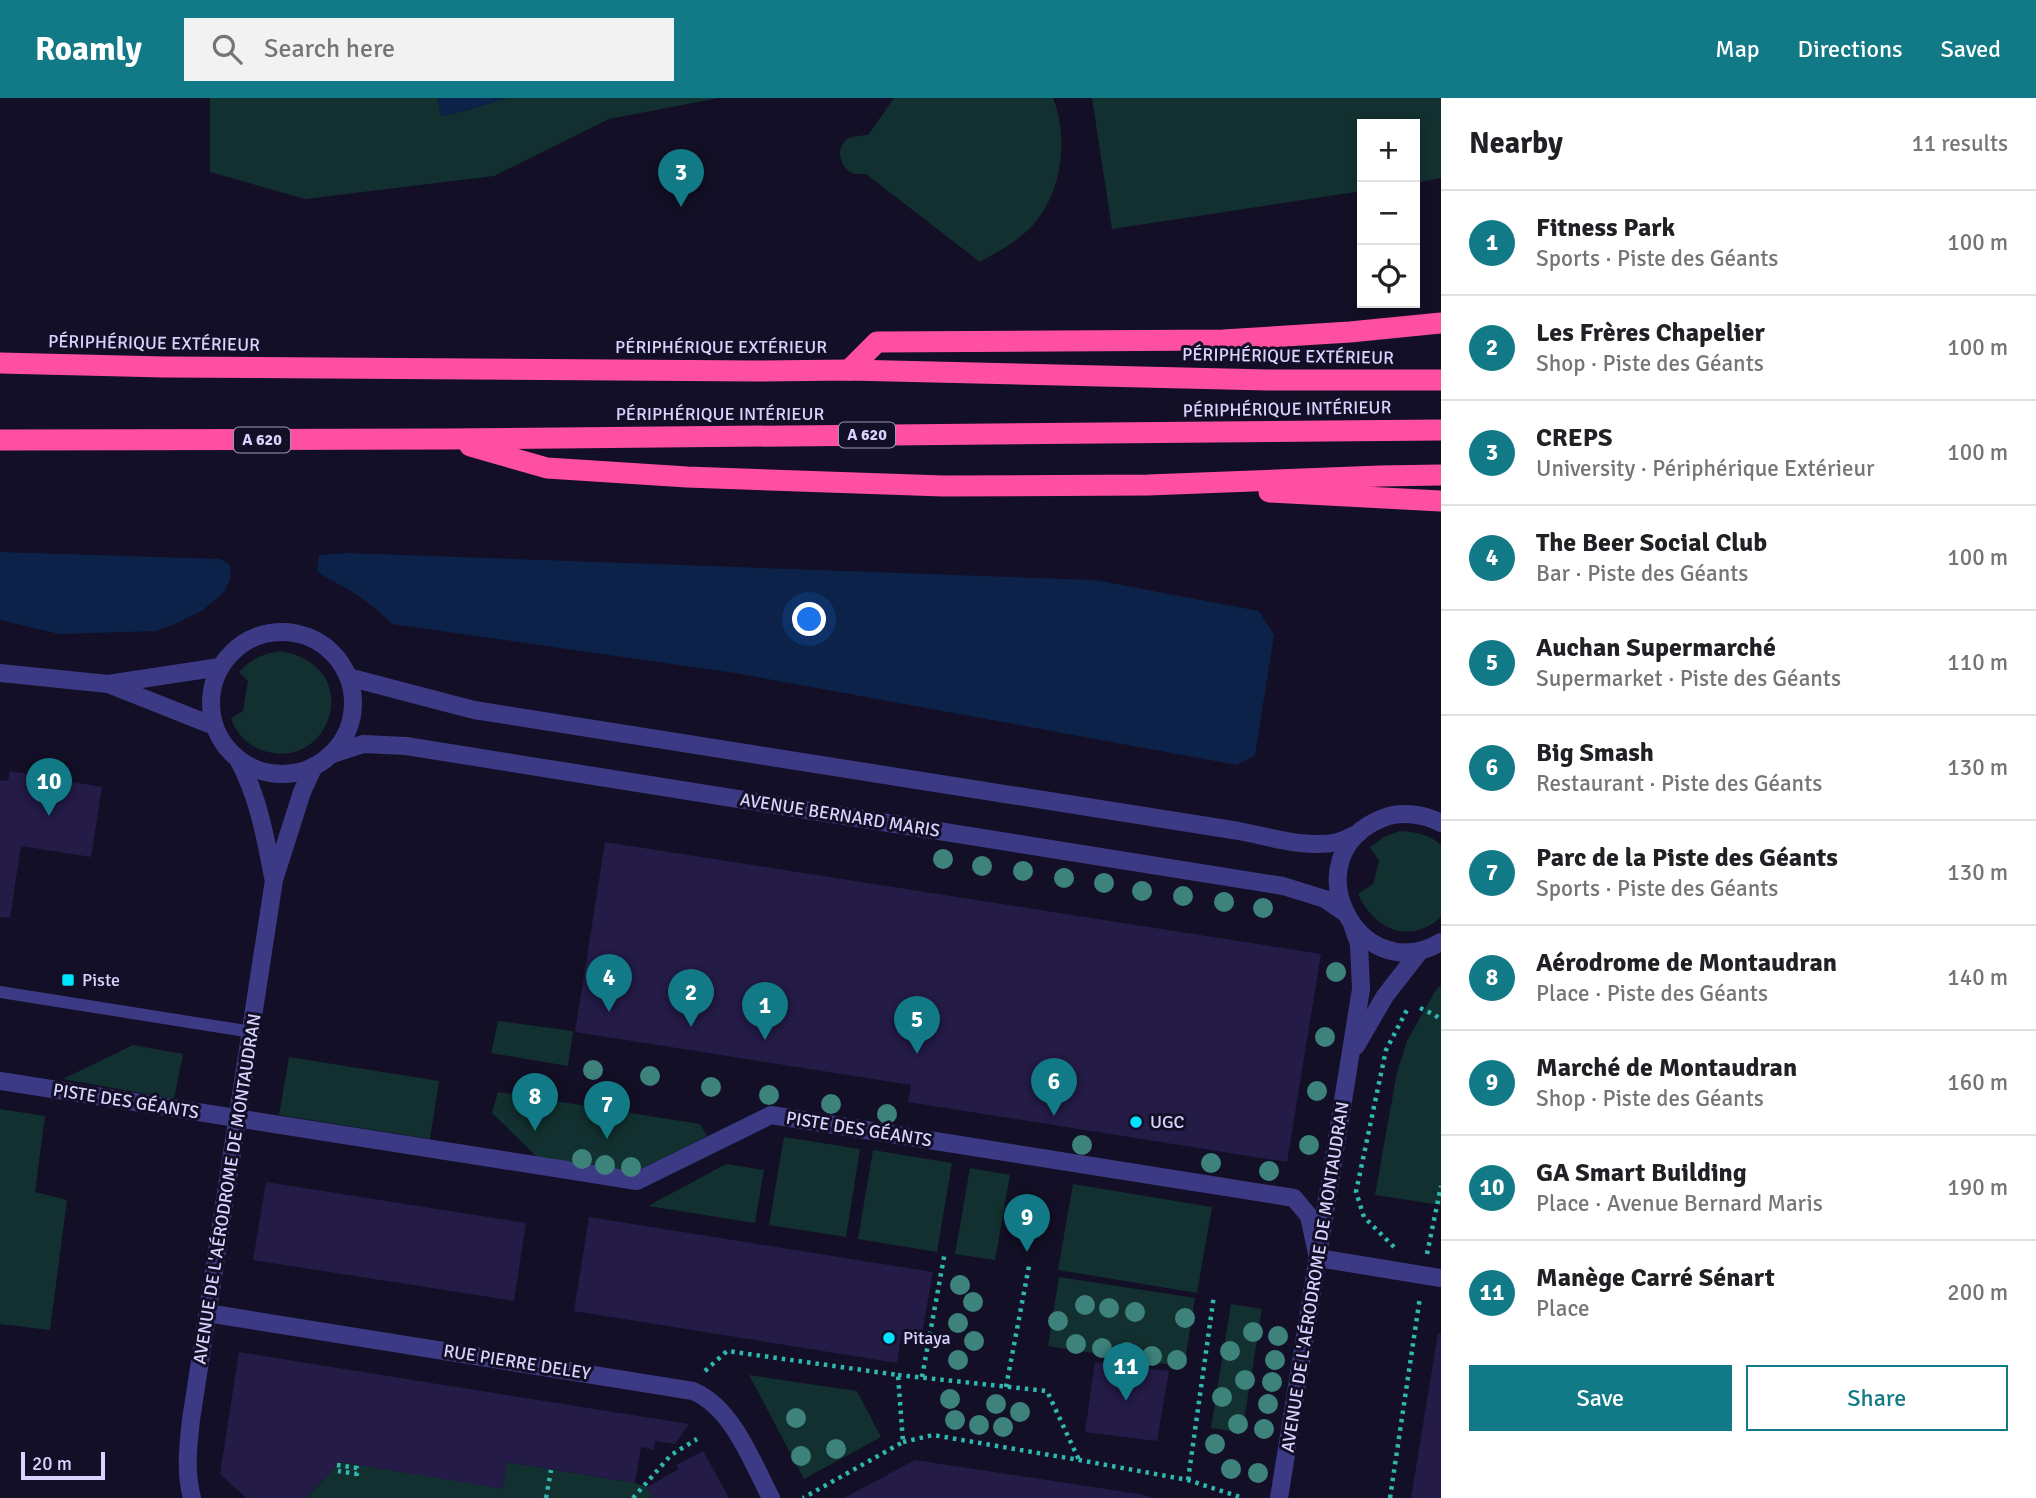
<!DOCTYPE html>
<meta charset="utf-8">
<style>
:root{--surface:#fff;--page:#f2f2f2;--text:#202124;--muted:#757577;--line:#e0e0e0;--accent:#127987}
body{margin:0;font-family:Signika,sans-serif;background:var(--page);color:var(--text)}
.controls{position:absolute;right:21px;top:21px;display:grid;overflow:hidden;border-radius:0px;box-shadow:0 4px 10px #0003}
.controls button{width:63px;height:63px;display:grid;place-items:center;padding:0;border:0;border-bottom:2px solid var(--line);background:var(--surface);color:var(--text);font:35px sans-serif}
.scale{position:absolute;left:21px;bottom:18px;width:84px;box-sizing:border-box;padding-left:7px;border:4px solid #d9d4ff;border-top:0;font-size:19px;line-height:24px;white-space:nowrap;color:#d9d4ff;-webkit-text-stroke:5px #130f26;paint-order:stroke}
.you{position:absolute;left:810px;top:522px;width:24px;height:24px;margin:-18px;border:5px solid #fff;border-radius:50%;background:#1a73e8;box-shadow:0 0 0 10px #1a73e833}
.badge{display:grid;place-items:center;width:46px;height:46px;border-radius:50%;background:var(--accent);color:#fff;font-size:23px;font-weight:700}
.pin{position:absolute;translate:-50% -58px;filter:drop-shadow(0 2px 4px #0008)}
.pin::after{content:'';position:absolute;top:37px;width:24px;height:21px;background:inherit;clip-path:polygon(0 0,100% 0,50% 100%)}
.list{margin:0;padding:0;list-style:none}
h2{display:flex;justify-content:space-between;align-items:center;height:91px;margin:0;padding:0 28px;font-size:30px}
h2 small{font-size:23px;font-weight:400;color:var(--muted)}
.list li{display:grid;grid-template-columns:46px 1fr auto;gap:21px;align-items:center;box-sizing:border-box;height:105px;padding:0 28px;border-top:2px solid var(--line)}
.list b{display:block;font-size:26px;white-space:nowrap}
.list p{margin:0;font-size:23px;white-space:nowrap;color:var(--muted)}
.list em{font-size:23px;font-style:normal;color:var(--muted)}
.actions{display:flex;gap:14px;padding:21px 28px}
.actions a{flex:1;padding:16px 0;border:2px solid var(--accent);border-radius:0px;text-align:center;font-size:24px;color:var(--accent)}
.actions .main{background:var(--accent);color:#fff}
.icon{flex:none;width:38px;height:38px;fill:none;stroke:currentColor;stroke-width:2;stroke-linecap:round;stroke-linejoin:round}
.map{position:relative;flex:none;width:1441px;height:1400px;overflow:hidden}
header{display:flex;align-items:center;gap:42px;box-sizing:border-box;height:98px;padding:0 35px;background:var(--accent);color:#fff}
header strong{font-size:33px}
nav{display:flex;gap:38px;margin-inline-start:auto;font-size:24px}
.search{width:490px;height:63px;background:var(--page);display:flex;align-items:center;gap:18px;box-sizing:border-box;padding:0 24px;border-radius:0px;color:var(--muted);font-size:26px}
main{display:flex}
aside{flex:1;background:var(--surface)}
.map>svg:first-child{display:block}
</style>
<header>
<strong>Roamly</strong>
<div class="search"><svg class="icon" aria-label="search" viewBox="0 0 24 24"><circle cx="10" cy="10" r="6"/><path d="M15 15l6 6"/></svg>Search here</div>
<nav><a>Map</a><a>Directions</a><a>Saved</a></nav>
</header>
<main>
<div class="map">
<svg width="1441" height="1400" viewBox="0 0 1441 1400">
<rect width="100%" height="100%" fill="#130f26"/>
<g fill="#12302f">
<path d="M210,0H437L441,18C464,14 486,6 508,0H719L609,21L494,78L305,101L210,74Z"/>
<path d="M894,0H1053C1069,40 1062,95 1033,127C1018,144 998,153 980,164L866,76C863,76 857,76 855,76C841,72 835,53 845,43C851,37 861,38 868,37Z"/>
<path d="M1092,0H1441V80L1415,85V26H1362V93L1112,131Z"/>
<path d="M280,553C370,568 328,680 259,651C247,646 235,634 231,620L243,613L248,583L239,574C251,561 262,556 280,553Z"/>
<path d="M1400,733C1416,734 1429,736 1441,747V819C1409,848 1374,831 1358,796L1373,786L1379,763L1370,749L1384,739Z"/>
<path d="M1441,887V1107L1375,1097L1397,974L1407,943L1435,893Z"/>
<path d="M498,923L573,933L568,968L491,955Z"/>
<path d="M133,947L183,956L174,1001L63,981Z"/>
<path d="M289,959L439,983L430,1041L279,1017Z"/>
<path d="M498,994L700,1026L707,1038L634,1075L538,1060L492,1015Z"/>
<path d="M0,1011L45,1018L35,1094L67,1102L50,1232L0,1226Z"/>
<path d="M784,1039L860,1051L846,1139L769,1127Z"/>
<path d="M873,1052L952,1065L937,1154L858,1141Z"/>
<path d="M726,1066L764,1072L755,1125L648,1108Z"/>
<path d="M970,1070L1010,1077L995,1162L955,1156Z"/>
<path d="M1073,1086L1212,1109L1197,1195L1058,1172Z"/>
<path d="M1059,1179L1195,1200L1184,1269L1048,1248Z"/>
<path d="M1231,1206L1262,1211L1242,1335L1211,1330Z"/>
<path d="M749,1277L857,1293L881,1339L804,1381Z"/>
<path d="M340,1364L503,1390L507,1364L635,1385L647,1389L653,1400H306Z"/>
</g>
<g fill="#0c2248">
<path d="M437,0H508C485,6 464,14 441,18Z"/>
<path d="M0,454L220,461L230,467L231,479L224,494L203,512L175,526L156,533L59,536L0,522Z"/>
<path d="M348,455L1095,482L1259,513L1274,537L1255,657L1237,667L735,575L392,526C379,512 362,500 346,490C336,484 326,481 317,473L319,457Z"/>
</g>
<g fill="#241b47">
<path d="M10,673L102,689L91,759L21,748L10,820L0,819V682L8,683Z"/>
<path d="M605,744L1321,856L1287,1064L908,1004L911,987L575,934Z"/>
<path d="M266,1084L526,1125L514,1203L253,1162Z"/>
<path d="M589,1119L933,1174L921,1240L901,1237L897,1265L574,1213Z"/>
<path d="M1438,1235L1441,1236V1400H1411Z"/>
<path d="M239,1254L469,1291L689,1326L675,1346L655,1343L654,1352L641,1349L635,1385L507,1364L503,1391L340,1364L306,1400H246L220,1376Z"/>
<path d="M1095,1264L1169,1273L1157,1343L1085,1334Z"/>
<path d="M703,1353L729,1400H653L647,1389L679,1371L676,1367Z"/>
<path d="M915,1362L1139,1396L1154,1400H844Z"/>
</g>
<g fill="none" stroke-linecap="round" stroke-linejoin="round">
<g stroke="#2fb8b0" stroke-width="4.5" stroke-dasharray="3.5 5" stroke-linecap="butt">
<path d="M1420,910L1435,917L1441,922"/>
<path d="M1394,1149L1364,1119L1356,1094L1386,952L1408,910"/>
<path d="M1427,1156L1441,1088"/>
<path d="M705,1273L727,1253L898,1277L903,1344L803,1400"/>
<path d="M898,1277L1047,1293L1079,1362"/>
<path d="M922,1279L945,1154"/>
<path d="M1006,1289L1029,1168"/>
<path d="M903,1344L933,1337L1079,1362L1188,1382L1243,1400"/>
<path d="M337,1367L357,1370V1376L338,1373"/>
<path d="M1188,1382L1214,1197"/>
<path d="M546,1400L551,1372"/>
<path d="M633,1400L671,1357L697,1341"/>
<path d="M1390,1400L1420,1199"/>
</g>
<path stroke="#3d3a85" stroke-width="12" d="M0,894L252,934"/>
<path stroke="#3d3a85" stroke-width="18" d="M0,983L637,1083L771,1017L1294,1100L1309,1118L1318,1160L1441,1180"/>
<g stroke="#3d3a85" stroke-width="18">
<path d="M238,661C258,698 265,737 273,779"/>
<path d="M1356,948L1385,898L1420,853"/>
<path d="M207,1215L693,1293C733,1310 752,1364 771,1400"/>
<path d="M192,1400C185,1374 188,1349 191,1322L274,782L302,694L314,668"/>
<path d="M1279,1400L1361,891L1359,846L1353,829"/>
</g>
<g stroke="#3d3a85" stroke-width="18">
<circle cx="282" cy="605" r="71"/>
<path d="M0,575L108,586L220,569"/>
<path d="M348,579L474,612L1239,733C1270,739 1307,751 1338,744C1345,742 1352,738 1359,735"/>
<path d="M108,586L214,628"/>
<path d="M330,657L363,646L406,648L1283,788L1325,801L1344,814"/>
<path d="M1441,725C1424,716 1402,713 1383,720C1289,757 1358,893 1441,844"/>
</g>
<g stroke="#ff4fa3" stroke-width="21">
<path d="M0,265L164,269L758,273L849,272L1268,282H1441"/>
<path d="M849,272L877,244L1223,242L1350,234L1441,225"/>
<path d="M0,342L446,341L1441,332"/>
<path d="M470,348L547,370L687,379L943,388L1148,387L1380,378L1441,377"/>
<path d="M1269,394L1441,403"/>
</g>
</g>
<g fill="#3d827b">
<circle cx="943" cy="761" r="10"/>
<circle cx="982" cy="768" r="10"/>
<circle cx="1023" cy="773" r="10"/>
<circle cx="1064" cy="780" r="10"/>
<circle cx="1104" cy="785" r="10"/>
<circle cx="1142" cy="793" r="10"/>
<circle cx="1183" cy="798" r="10"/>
<circle cx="1224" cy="804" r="10"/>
<circle cx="1263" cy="810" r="10"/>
<circle cx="1336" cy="874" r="10"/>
<circle cx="1325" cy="939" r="10"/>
<circle cx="593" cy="972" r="10"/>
<circle cx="650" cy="978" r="10"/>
<circle cx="711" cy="989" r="10"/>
<circle cx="1317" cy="993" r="10"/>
<circle cx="769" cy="997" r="10"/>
<circle cx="831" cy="1006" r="10"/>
<circle cx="887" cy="1016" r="10"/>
<circle cx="1082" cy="1047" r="10"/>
<circle cx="1309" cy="1047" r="10"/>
<circle cx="582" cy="1061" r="10"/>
<circle cx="1211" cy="1065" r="10"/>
<circle cx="605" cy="1067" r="10"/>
<circle cx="631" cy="1069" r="10"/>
<circle cx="1269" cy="1073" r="10"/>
<circle cx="960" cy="1187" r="10"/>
<circle cx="973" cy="1204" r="10"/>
<circle cx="1085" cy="1207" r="10"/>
<circle cx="1109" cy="1210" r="10"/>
<circle cx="1135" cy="1214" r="10"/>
<circle cx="1185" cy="1220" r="10"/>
<circle cx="1058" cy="1223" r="10"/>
<circle cx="958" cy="1225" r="10"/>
<circle cx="1253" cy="1234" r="10"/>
<circle cx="1278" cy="1238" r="10"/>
<circle cx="974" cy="1243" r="10"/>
<circle cx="1076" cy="1246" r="10"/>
<circle cx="1102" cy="1250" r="10"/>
<circle cx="1230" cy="1253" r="10"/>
<circle cx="1127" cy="1254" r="10"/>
<circle cx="1152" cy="1258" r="10"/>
<circle cx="958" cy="1262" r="10"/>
<circle cx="1177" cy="1262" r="10"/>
<circle cx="1275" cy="1262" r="10"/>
<circle cx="1245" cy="1282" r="10"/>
<circle cx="1272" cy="1284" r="10"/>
<circle cx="1222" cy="1299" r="10"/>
<circle cx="950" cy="1301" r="10"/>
<circle cx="996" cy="1306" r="10"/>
<circle cx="1268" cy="1306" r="10"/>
<circle cx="1020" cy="1314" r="10"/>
<circle cx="796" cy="1320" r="10"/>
<circle cx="955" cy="1322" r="10"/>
<circle cx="1238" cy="1326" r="10"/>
<circle cx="979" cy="1327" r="10"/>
<circle cx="1003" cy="1329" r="10"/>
<circle cx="1264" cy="1331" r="10"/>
<circle cx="1215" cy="1346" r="10"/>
<circle cx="836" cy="1351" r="10"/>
<circle cx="801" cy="1358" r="10"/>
<circle cx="1231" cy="1371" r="10"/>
<circle cx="1258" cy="1375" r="10"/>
</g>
<g fill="#00e5ff" stroke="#130f26" stroke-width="2.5">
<rect x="61" y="875" width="14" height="14" rx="3.5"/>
<circle cx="1136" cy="1024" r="7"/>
<circle cx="889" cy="1240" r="7"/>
</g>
<g text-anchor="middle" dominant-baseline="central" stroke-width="6" stroke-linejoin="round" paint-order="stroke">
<g fill="#130f26" stroke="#9e99be" stroke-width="2">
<rect x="839" y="324.5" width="56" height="25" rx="5"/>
<rect x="234" y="329.5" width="56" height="25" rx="5"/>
</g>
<g font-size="16" font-weight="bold" fill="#d9d4ff">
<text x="867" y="337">A 620</text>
<text x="262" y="342">A 620</text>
</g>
<g font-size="18" fill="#d9d4ff" stroke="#130f26">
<text transform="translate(154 245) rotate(1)">PÉRIPHÉRIQUE EXTÉRIEUR</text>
<text x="721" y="249">PÉRIPHÉRIQUE EXTÉRIEUR</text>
<text transform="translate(1288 258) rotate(1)">PÉRIPHÉRIQUE EXTÉRIEUR</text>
<text transform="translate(1287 311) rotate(-1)">PÉRIPHÉRIQUE INTÉRIEUR</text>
<text x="720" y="316">PÉRIPHÉRIQUE INTÉRIEUR</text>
<text transform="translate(840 717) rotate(9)">AVENUE BERNARD MARIS</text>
<text transform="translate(126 1003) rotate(9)">PISTE DES GÉANTS</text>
<text transform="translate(859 1031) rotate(9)">PISTE DES GÉANTS</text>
<text transform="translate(227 1091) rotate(-81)">AVENUE DE L'AÉRODROME DE MONTAUDRAN</text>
<text transform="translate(1315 1179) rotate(-81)">AVENUE DE L'AÉRODROME DE MONTAUDRAN</text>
<text transform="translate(517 1264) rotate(9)">RUE PIERRE DELEY</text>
</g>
<g font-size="18" fill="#d9d4ff" stroke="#130f26" text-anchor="start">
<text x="82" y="882">Piste</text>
<text x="1150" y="1024">UGC</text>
<text x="903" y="1240">Pitaya</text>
</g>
</g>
</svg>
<div class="controls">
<button>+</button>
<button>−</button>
<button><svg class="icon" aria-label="locate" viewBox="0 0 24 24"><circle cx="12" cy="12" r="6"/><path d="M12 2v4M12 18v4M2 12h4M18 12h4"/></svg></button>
</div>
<div class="scale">20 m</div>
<div class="you"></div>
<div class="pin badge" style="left:765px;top:942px">1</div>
<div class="pin badge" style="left:691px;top:929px">2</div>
<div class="pin badge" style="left:681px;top:109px">3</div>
<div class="pin badge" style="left:609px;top:914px">4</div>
<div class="pin badge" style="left:917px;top:956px">5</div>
<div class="pin badge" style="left:1054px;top:1018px">6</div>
<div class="pin badge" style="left:607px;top:1041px">7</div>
<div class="pin badge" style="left:535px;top:1033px">8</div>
<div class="pin badge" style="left:1027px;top:1154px">9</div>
<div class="pin badge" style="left:49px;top:718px">10</div>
<div class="pin badge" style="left:1126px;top:1303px">11</div>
</div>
<aside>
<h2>Nearby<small>11 results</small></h2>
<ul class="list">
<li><span class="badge">1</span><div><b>Fitness Park</b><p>Sports · Piste des Géants</p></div><em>100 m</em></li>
<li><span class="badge">2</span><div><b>Les Frères Chapelier</b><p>Shop · Piste des Géants</p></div><em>100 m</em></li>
<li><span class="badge">3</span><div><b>CREPS</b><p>University · Périphérique Extérieur</p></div><em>100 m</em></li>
<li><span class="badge">4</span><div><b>The Beer Social Club</b><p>Bar · Piste des Géants</p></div><em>100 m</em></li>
<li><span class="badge">5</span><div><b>Auchan Supermarché</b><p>Supermarket · Piste des Géants</p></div><em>110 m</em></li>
<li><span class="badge">6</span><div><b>Big Smash</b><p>Restaurant · Piste des Géants</p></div><em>130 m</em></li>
<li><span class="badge">7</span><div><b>Parc de la Piste des Géants</b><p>Sports · Piste des Géants</p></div><em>130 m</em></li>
<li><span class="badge">8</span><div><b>Aérodrome de Montaudran</b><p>Place · Piste des Géants</p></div><em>140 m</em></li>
<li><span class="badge">9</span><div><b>Marché de Montaudran</b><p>Shop · Piste des Géants</p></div><em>160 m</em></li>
<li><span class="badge">10</span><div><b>GA Smart Building</b><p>Place · Avenue Bernard Maris</p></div><em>190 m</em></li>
<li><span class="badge">11</span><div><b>Manège Carré Sénart</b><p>Place</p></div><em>200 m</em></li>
</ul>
<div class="actions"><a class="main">Save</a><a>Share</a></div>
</aside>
</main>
